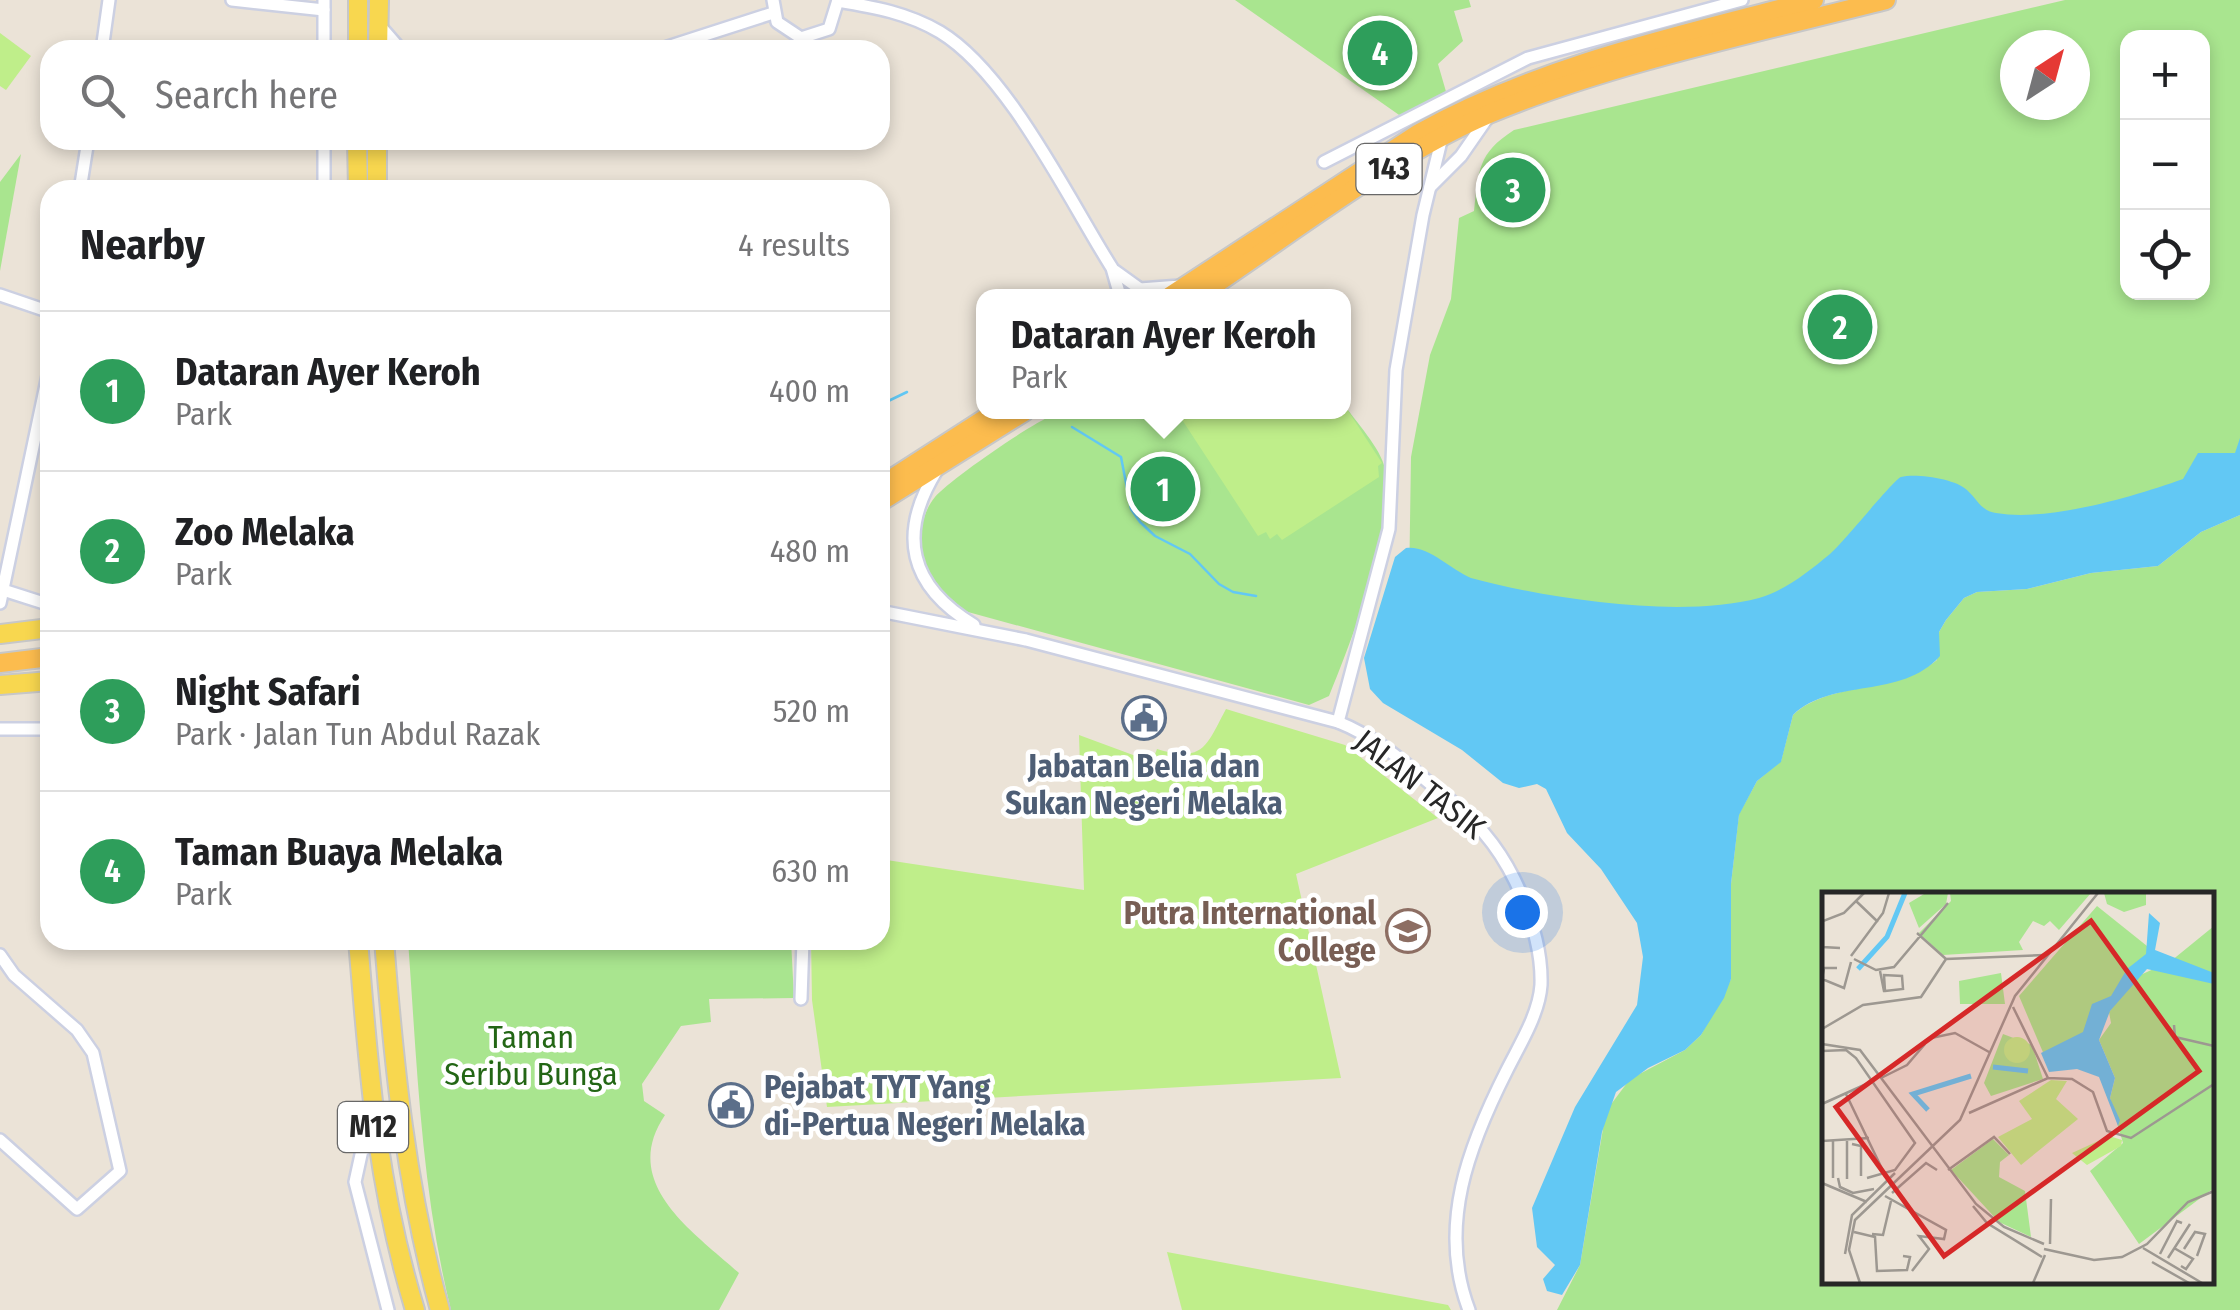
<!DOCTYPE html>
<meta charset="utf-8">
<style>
:root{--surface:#fff;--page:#f2f2f2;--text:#202124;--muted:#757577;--line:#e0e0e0;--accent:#0f766e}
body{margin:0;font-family:"Fira Sans Condensed",sans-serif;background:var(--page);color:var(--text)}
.controls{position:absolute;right:30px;top:30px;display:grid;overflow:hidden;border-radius:20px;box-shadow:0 5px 15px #0003}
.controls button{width:90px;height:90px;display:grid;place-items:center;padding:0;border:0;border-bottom:2px solid var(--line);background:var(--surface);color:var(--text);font:50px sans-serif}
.compass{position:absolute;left:2000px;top:30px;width:90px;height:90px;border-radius:50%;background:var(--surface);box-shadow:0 5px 15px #0003;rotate:36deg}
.you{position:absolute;left:1522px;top:912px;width:35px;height:35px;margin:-25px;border:8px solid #fff;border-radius:50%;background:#1a73e8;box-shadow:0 0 0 15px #1a73e833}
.badge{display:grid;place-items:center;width:65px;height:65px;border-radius:50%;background:var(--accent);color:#fff;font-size:32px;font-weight:700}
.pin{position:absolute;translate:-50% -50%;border:5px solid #fff;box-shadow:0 2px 10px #0006}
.popup{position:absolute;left:976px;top:289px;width:375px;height:130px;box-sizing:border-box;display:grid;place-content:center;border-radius:20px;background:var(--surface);filter:drop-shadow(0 2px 8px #0005);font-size:32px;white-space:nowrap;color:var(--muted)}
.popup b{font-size:38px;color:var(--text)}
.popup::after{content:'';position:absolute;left:50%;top:100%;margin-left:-20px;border:20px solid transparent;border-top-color:var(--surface)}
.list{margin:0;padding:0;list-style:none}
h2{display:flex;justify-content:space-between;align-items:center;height:130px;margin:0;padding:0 40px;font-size:42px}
h2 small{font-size:32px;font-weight:400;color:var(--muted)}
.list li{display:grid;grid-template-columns:65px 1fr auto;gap:30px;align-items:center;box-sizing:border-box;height:160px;padding:0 40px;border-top:2px solid var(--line)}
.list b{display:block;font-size:38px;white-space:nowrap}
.list p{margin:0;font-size:32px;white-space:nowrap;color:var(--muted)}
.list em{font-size:32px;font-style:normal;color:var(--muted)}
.icon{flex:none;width:55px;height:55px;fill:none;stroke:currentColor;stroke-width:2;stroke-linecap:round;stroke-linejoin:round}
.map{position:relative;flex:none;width:2240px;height:1310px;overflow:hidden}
.search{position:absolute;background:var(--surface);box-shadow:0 5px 15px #0003;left:40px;top:40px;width:850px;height:110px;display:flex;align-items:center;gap:25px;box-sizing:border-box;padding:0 35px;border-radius:30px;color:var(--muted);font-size:38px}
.panel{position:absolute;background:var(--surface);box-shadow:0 5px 15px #0003;left:40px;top:180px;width:850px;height:770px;border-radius:30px}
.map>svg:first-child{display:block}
</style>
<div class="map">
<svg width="2240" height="1310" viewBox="0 0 2240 1310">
<rect width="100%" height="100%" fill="#ebe3d7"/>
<g fill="#a9e58f" fill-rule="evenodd">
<path d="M1235,0H1469L1471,7L1454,11L1463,41L1438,64L1447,95L1402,117Z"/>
<path d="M2065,0H2240V476L1727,668L1409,588L1411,457L1430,355L1451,299L1459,218L1474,211C1479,170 1477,154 1514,130ZM2128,38H2202V292H2128ZM2015,45H2075V105H2015Z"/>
<path d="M21,154L0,271V182Z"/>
<path d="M1343,403C1355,421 1381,448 1385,469C1395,529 1352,640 1329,696L1309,705L968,612C925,595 906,533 935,497C949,480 1041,416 1061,412C1083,406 1114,412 1137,412C1206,412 1274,412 1343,412Z"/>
<path d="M2240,515V1310H1557L1580,1265L1606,1111L1630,1079L1685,1050L1701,1035L1731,979V884L1739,814L1757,781L1781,761L1793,715C1829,681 1895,694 1937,660L1939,632L1946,620L1964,598L1977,592L2027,589L2091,573L2158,566L2201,532ZM1825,895H2212V1282H1825Z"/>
<path d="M408,940H791L794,998L709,999L711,1022L681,1026L642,1084L644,1101L665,1115C619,1183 692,1231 739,1273L719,1310H451C421,1190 417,1063 408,940Z"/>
</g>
<g fill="#bfee8a">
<path d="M0,33L31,56L6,90L0,86Z"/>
<path d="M1343,403L1382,463L1378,466L1379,477L1282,540L1277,534L1270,539L1266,532L1258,536L1177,412H1343Z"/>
<path d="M1226,709L1345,745L1438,818L1296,874L1341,1078L827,1107L812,1000L811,940H880V859L1084,890L1079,735L1152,762L1157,749C1204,763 1206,746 1226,709Z"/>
<path d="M1167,1252L1448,1305L1451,1310H1182Z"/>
</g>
<path fill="#62c8f4" d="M2240,438V515L2201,532L2158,566L2091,573L2027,589L1977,592L1964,598L1946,620L1939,632L1940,656C1901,700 1833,677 1793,715L1781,762L1757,781L1739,815L1731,884V979L1724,998L1701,1035L1685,1050L1648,1068L1616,1092L1602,1132L1580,1265L1562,1295L1547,1291L1543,1279L1555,1265L1537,1247L1532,1208L1575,1107L1637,1005L1643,957L1637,923L1601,869L1567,833L1546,789L1537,784L1519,788L1503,783L1462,750L1383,703L1370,689L1364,658L1395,557L1406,548C1428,545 1450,569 1471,578C1548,599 1681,619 1759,598C1786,590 1808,572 1830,554C1845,541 1894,479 1901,477C1916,473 1956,479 1967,490C1977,499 1981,511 1996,513C2049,522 2132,497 2183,479L2198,453H2235Z"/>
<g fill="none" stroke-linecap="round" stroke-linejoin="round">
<g stroke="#62c8f4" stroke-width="2.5">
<path d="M880,405L907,392"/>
<path d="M1072,427L1121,457L1131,509L1140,522L1155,536L1190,554L1219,584L1233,592L1256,596"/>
</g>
<g stroke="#ccd0e2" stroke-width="16">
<g id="minor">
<path d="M232,0L324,10"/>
<path d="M773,0L777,22L801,38L829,29L838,0"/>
<path d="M838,1C874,7 908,13 940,32C1008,73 1069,200 1112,268L1120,296"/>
<path d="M381,27L401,50"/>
<path d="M102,50L109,0"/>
<path d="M324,50V0"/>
<path d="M658,50L773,13"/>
<path d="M1324,162L1528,58L1742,0"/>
<path d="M1430,187L1461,156L1488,117"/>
<path d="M80,190L88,140"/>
<path d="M324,190V140"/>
<path d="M1115,271L1140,289L1180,286"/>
<path d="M0,295L50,312"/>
<path d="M937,470C897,534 909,586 974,625"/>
<path d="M0,589L50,605"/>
<path d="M0,603L50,366"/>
<path d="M880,611L1026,640L1338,722C1381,739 1414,771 1450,800C1484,828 1505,856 1522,896C1533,925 1542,953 1541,985C1539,1014 1520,1044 1507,1070C1469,1145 1437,1226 1469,1310"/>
<path d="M1338,722L1389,529L1396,370L1423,215L1442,137"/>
<path d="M0,729H50"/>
<path d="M0,955L14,975L77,1030L93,1053L120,1171L77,1209L0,1140"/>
<path d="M801,999L803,940"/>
<path d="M375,1144L362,1150L355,1182L388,1310"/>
</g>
</g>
<g stroke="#c7c7c7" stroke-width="22">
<g id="primary">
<path d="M358,50V0"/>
<path d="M378,50L379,0"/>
<path d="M357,140L358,190"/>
<path d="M377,190V140"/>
<path d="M0,634L50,628"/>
<path d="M0,685L50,681"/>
<path d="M358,940C369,1072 376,1182 415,1310"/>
<path d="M384,940C394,1066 406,1188 440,1310"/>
</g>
</g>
<g stroke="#c7c7c7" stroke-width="22">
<g id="trunk">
<path d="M1170,296L1419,133C1541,65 1680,35 1814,0"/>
<path d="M1198,296C1292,234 1385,159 1489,114C1608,64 1760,32 1886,0"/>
<path d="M880,486L995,412"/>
<path d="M880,502L1024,412"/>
<path d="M0,663L50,657"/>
</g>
</g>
<use href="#minor" stroke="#fff" stroke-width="11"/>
<use href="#primary" stroke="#f8d74f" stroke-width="18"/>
<use href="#trunk" stroke="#fcbc4e" stroke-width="18"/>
</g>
<defs>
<g id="civic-ring" transform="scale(2.25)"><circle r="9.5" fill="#fff" stroke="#5c6f8a" stroke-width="1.5"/><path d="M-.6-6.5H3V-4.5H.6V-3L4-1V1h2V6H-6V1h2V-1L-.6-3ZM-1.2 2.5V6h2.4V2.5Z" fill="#5c6f8a"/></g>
<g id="university-ring" transform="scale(2.25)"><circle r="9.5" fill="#fff" stroke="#8d6e63" stroke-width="1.5"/><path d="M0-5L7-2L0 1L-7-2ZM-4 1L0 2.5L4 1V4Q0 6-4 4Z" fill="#8d6e63"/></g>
</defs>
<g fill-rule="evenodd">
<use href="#civic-ring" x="1144" y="718"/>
<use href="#university-ring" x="1408" y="931"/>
<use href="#civic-ring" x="731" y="1105"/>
</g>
<g text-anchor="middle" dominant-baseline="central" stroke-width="9" stroke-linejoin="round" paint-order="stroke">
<g fill="#fff" stroke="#686868" stroke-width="2.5">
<rect x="1356.5" y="144" width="65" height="50" rx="8"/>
<rect x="338" y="1102" width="70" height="50" rx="8"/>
</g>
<g font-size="30" font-weight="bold" fill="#272727">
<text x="1389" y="169">143</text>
<text x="373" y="1127">M12</text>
</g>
<g font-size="32" font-weight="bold" fill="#4e5e75" stroke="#fff">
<text x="1144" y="766">Jabatan Belia dan<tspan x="1144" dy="37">Sukan Negeri Melaka</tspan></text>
<text x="764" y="1087" text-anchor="start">Pejabat TYT Yang<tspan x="764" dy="37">di-Pertua Negeri Melaka</tspan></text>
</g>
<g font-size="32" fill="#272727" stroke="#fff">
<text transform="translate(1420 784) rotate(38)">JALAN TASIK</text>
</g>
<g font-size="32" font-weight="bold" fill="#785e54" stroke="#fff" text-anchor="end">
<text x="1376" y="913">Putra International<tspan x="1376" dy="37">College</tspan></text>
</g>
<g font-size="32" fill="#236615" stroke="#fff">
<text x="531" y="1037">Taman<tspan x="531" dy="37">Seribu Bunga</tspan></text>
</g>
</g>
<g transform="translate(1822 892)">
<rect width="392" height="392" fill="#ebe3d7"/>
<path d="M126,1L124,12L97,36L87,11L102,2ZM128,1H269L237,38L228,29L222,34L211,29L197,50L201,58L121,63L97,41L129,9ZM282,1H324V13L302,20L285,12ZM275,14L330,58L266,148L223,165L197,104ZM392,34V296L317,352L268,279L301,251L288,206L293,186L277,148L289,131L287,120L314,85L349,69ZM179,81L183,112H138L137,89ZM181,142L210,153L221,187L169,204L162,191ZM171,247L187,263L178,270L177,285L203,299L209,345L177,330L129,278Z" fill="#a9e58f"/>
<path d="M182 158a13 13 0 1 1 26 0a13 13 0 1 1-26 0ZM229,188L245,189L234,207L256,227L199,273L176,245L210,227L197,209ZM287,244L300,248L299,254L265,273L250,261Z" fill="#bfee8a"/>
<path d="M327,21L338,31L333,58L392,81V92L325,77L288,119L277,148L293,186L288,206L298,228L296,234L277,185L255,177L227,180L219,161L261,140L270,112L289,104L305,77L324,62Z" fill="#62c8f4"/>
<path fill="none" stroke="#62c8f4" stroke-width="5" d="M36,77L65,45L83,1M171,175L206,179M106,218L91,202L149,184"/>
<path fill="none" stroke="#9d9891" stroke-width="2.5" d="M34,9L56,30M95,41L124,67M18,56L1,55V29L22,21L42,1M29,64L61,21L67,1M32,67L54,78L72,75L126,11M15,76H2L0,87L22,96L29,70M58,79L62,99H63L81,97L80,84L62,83L63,99M191,115L226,186M352,133L353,145L392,154M0,137L41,113L99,105L124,67L222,63M109,146L133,141L167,160M0,152L38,158L154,312L182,335L222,352M0,159L24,158L34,166L93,251L73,278L45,286M59,186L85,173L103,152M24,202L63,283M0,212L51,189M147,221L226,186L250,187L271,200L285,239L309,246L392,192M0,249L47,246M25,249V287M30,252L39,254V284M126,278L172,245L188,262M11,286V249M16,286L18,295L31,301L52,297M0,291L45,310M70,301L104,271L115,278M63,304L124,338L122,347L97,344L107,357L90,379M151,314L165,331L220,365M32,340L53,345L55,379L85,378L88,365L81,364M50,342L61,343L69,309M228,352L229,307M321,356L380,391M352,356L371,367L364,377L359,374M222,357L272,368L300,365L325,352L366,310L392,299M362,357L373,340L383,342L375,364M23,362L30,323L73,281M338,362L355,329L360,331M346,366L368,332M330,370L367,391M38,391L27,358L33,328L138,228L193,104L276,1M211,391L223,363"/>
<path fill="#d62828" fill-opacity="0.15" stroke="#d62828" stroke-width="5" d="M269,29L377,179L122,364L14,215Z"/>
<rect width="392" height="392" fill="none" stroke="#272727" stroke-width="5"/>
</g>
</svg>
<div class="controls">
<button>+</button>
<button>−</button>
<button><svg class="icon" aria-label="locate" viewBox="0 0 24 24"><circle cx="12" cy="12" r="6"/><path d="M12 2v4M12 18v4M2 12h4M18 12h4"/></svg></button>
</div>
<svg class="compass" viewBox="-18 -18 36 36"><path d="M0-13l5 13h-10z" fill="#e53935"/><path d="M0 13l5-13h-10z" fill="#757577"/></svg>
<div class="you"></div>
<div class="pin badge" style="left:1163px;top:489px;background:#2e9e5b">1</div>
<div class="popup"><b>Dataran Ayer Keroh</b>Park</div>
<div class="pin badge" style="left:1840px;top:327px;background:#2e9e5b">2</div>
<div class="pin badge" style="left:1513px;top:190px;background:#2e9e5b">3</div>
<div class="pin badge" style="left:1380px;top:53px;background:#2e9e5b">4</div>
<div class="search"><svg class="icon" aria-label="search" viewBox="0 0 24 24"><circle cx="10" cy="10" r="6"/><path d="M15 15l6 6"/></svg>Search here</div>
<section class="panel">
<h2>Nearby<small>4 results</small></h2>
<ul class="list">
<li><span class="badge" style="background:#2e9e5b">1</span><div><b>Dataran Ayer Keroh</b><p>Park</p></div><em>400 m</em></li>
<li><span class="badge" style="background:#2e9e5b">2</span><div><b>Zoo Melaka</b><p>Park</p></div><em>480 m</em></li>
<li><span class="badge" style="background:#2e9e5b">3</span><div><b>Night Safari</b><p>Park · Jalan Tun Abdul Razak</p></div><em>520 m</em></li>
<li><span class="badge" style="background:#2e9e5b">4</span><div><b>Taman Buaya Melaka</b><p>Park</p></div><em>630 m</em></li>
</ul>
</section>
</div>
